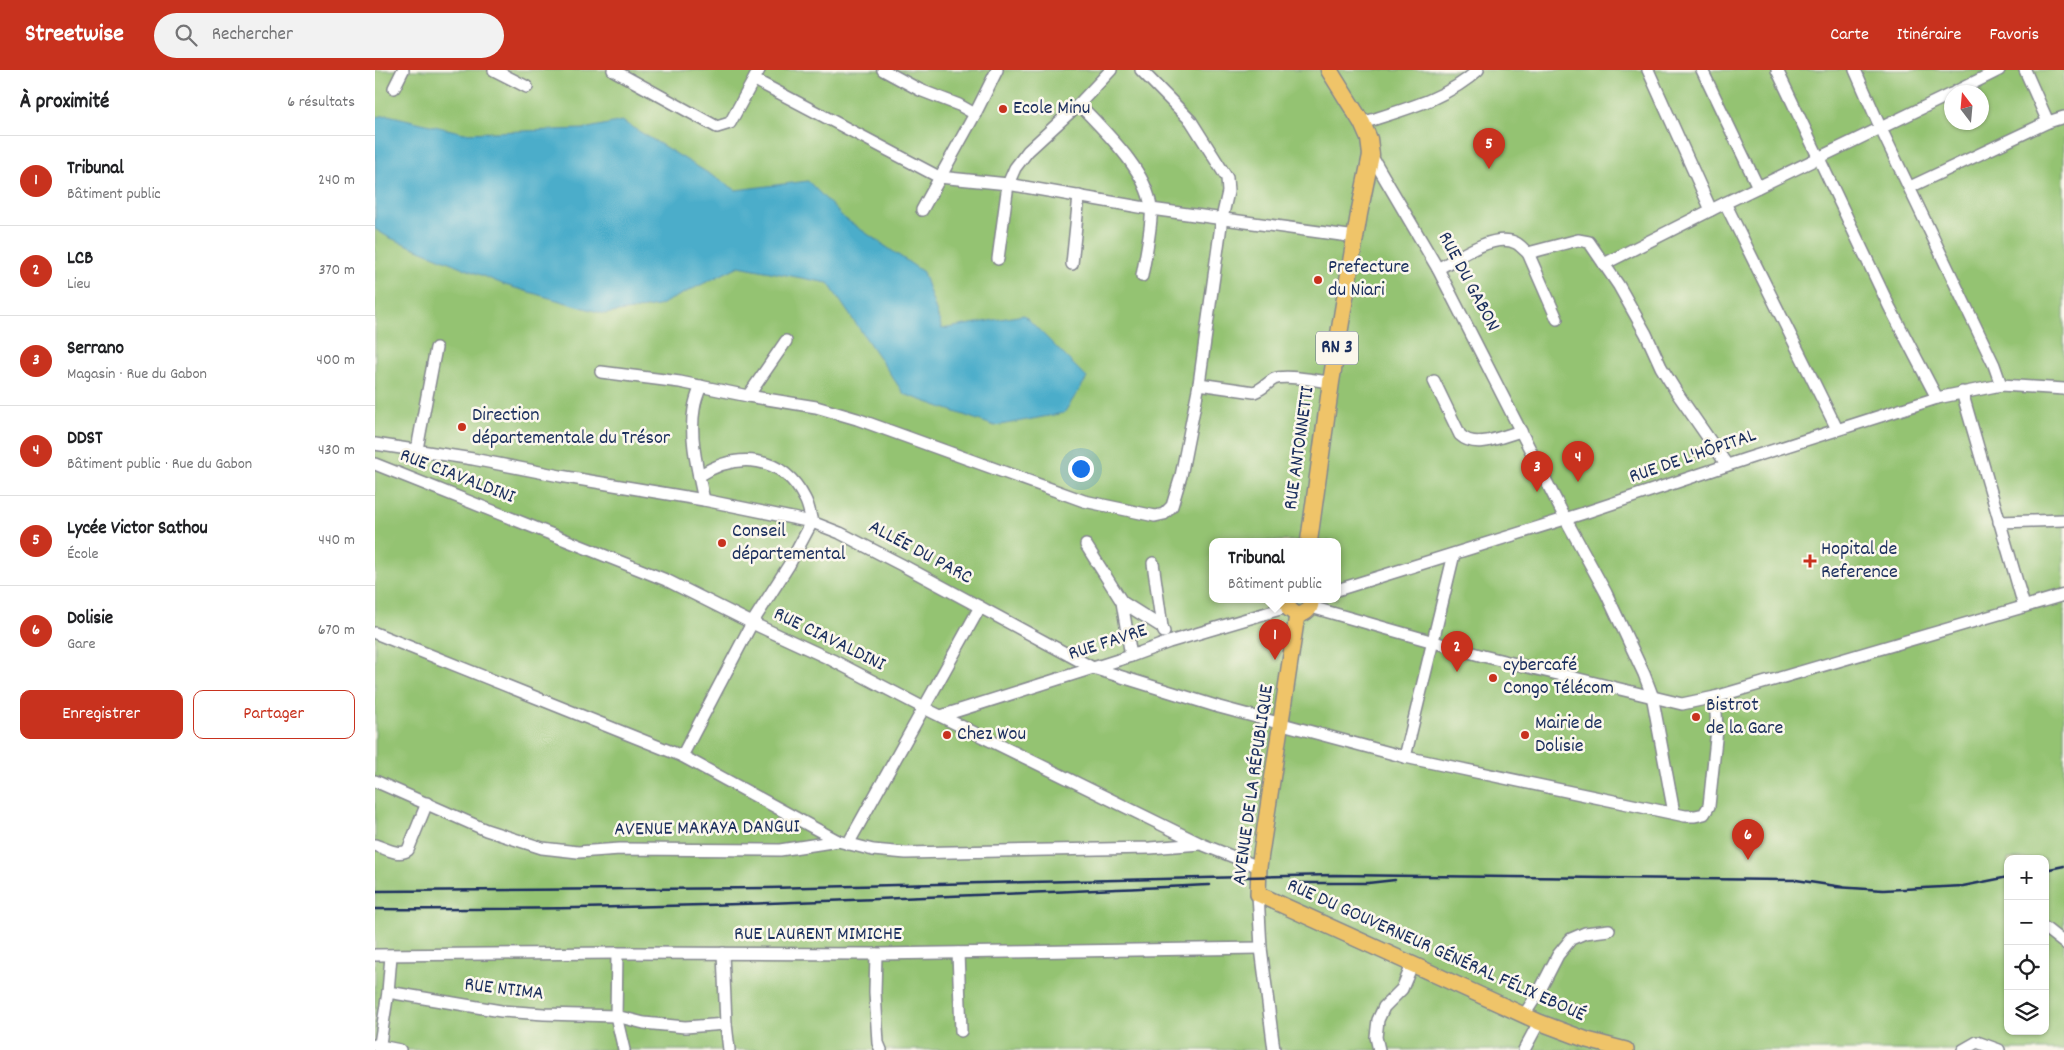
<!DOCTYPE html>
<html lang="fr">
<meta charset="utf-8">
<style>
:root{--surface:#fff;--page:#f2f2f2;--text:#202124;--muted:#757577;--line:#e0e0e0;--accent:#c8321e}
body{margin:0;font-family:Dekko,sans-serif;background:var(--page);color:var(--text)}
.controls{position:absolute;right:15px;bottom:15px;display:grid;overflow:hidden;border-radius:10px;box-shadow:0 1px 4px #0004}
.controls button{width:45px;height:45px;display:grid;place-items:center;padding:0;border:0;border-bottom:1px solid var(--line);background:var(--surface);color:var(--text);font:25px sans-serif}
.compass{position:absolute;left:1569px;top:15px;width:45px;height:45px;border-radius:50%;background:var(--surface);box-shadow:0 1px 4px #0004;rotate:344deg}
.you{position:absolute;left:705px;top:398px;width:18px;height:18px;margin:-12px;border:4px solid #fff;border-radius:50%;background:#1a73e8;box-shadow:0 0 0 8px #1a73e833}
.badge{display:grid;place-items:center;width:32px;height:32px;border-radius:50%;background:var(--accent);color:#fff;font-size:16px;font-weight:700}
.pin{position:absolute;translate:-50% -41px;filter:drop-shadow(0 1px 2px #0008)}
.pin::after{content:'';position:absolute;top:26px;width:18px;height:15px;background:inherit;clip-path:polygon(0 0,100% 0,50% 100%)}
.popup{position:absolute;left:834px;top:468px;width:132px;height:65px;box-sizing:border-box;display:grid;place-content:center;border-radius:10px;background:var(--surface);filter:drop-shadow(0 1px 4px #0005);font-size:16px;white-space:nowrap;color:var(--muted)}
.popup b{font-size:19px;color:var(--text)}
.popup::after{content:'';position:absolute;left:50%;top:100%;margin-left:-10px;border:10px solid transparent;border-top-color:var(--surface)}
.list{margin:0;padding:0;list-style:none}
h2{display:flex;justify-content:space-between;align-items:center;height:65px;margin:0;padding:0 20px;font-size:21px}
h2 small{font-size:16px;font-weight:400;color:var(--muted)}
.list li{display:grid;grid-template-columns:32px 1fr auto;gap:15px;align-items:center;box-sizing:border-box;height:90px;padding:0 20px;border-top:1px solid var(--line)}
.list b{display:block;font-size:19px;white-space:nowrap}
.list p{margin:0;font-size:16px;white-space:nowrap;color:var(--muted)}
.list em{font-size:16px;font-style:normal;color:var(--muted)}
.actions{display:flex;gap:10px;padding:15px 20px}
.actions a{flex:1;padding:11px 0;border:1px solid var(--accent);border-radius:10px;text-align:center;font-size:18px;color:var(--accent)}
.actions .main{background:var(--accent);color:#fff}
.icon{flex:none;width:28px;height:28px;fill:none;stroke:currentColor;stroke-width:2;stroke-linecap:round;stroke-linejoin:round}
.map{position:relative;flex:none;width:1689px;height:980px;overflow:hidden}
header{display:flex;align-items:center;gap:30px;box-sizing:border-box;height:70px;padding:0 25px;background:var(--accent);color:#fff}
header strong{font-size:24px}
nav{display:flex;gap:28px;margin-inline-start:auto;font-size:18px}
.search{width:350px;height:45px;background:var(--page);display:flex;align-items:center;gap:12px;box-sizing:border-box;padding:0 18px;border-radius:28px;color:var(--muted);font-size:19px}
main{display:flex}
aside{flex:1;background:var(--surface)}
.map>svg:first-child{display:block}
</style>
<header>
<strong>Streetwise</strong>
<div class="search"><svg class="icon" aria-label="search" viewBox="0 0 24 24"><circle cx="10" cy="10" r="6"/><path d="M15 15l6 6"/></svg>Rechercher</div>
<nav><a>Carte</a><a>Itinéraire</a><a>Favoris</a></nav>
</header>
<main>
<aside>
<h2>À proximité<small>6 résultats</small></h2>
<ul class="list">
<li><span class="badge">1</span><div><b>Tribunal</b><p>Bâtiment public</p></div><em>240 m</em></li>
<li><span class="badge">2</span><div><b>LCB</b><p>Lieu</p></div><em>370 m</em></li>
<li><span class="badge">3</span><div><b>Serrano</b><p>Magasin · Rue du Gabon</p></div><em>400 m</em></li>
<li><span class="badge">4</span><div><b>DDST</b><p>Bâtiment public · Rue du Gabon</p></div><em>430 m</em></li>
<li><span class="badge">5</span><div><b>Lycée Victor Sathou</b><p>École</p></div><em>440 m</em></li>
<li><span class="badge">6</span><div><b>Dolisie</b><p>Gare</p></div><em>670 m</em></li>
</ul>
<div class="actions"><a class="main">Enregistrer</a><a>Partager</a></div>
</aside>
<div class="map">
<svg width="1689" height="980" viewBox="0 0 1689 980">
<rect width="100%" height="100%" fill="#fbf7ec"/>
<filter id="ink" filterUnits="userSpaceOnUse"><feTurbulence type="fractalNoise" baseFrequency=".02" numOctaves="2"/><feDisplacementMap in="SourceGraphic" scale="10" xChannelSelector="R" yChannelSelector="G"/><feConvolveMatrix kernelMatrix="1 2 1 2 8 2 1 2 1" color-interpolation-filters="sRGB"/></filter>
<filter id="wash" filterUnits="userSpaceOnUse"><feTurbulence type="fractalNoise" baseFrequency=".0096" numOctaves="4" result="noise"/><feDisplacementMap in="SourceGraphic" scale="20" xChannelSelector="R" yChannelSelector="G"/><feGaussianBlur stdDeviation="1.12" result="paint"/><feColorMatrix in="noise" values="0 0 0 0 0 0 0 0 0 0 0 0 0 0 0 0 0 1.4 0 .05"/><feComposite in="paint" operator="in"/></filter>
<g filter="url(#wash)">
<rect width="100%" height="100%" fill="#ecdfbd"/>
<path fill="#94c372" stroke="#587968" fill-rule="evenodd" d="M0,0H1689V980H0ZM1576,22H1606V52H1576ZM838,471H962V529H838ZM1633,789H1670V961H1633Z"/>
<path fill="#4badca" stroke="#336e94" d="M13,45L89,63L209,59L247,51L361,120L433,111L469,148L548,202L567,259L649,245L712,308L689,343L620,356L529,324L453,213L364,196L283,236L230,244L130,215L13,167L0,159V47Z"/>
</g>
<g filter="url(#ink)">
<g fill="none" stroke-linecap="round" stroke-linejoin="round">
<g stroke="#84878e" stroke-width="14">
<g id="minor">
<path d="M119,0L152,17"/>
<path d="M238,0L342,57L355,53L384,0"/>
<path d="M508,0L545,20L584,35L600,44"/>
<path d="M1273,0L1336,140"/>
<path d="M1327,0L1383,117"/>
<path d="M1402,0L1514,236L1562,328"/>
<path d="M1480,0L1506,59L1619,295L1626,315"/>
<path d="M1650,0L1673,52"/>
<path d="M380,10L564,107L633,114L776,139L981,167"/>
<path d="M19,18L28,0"/>
<path d="M1580,22L1624,0"/>
<path d="M704,34C729,61 771,99 776,137C778,152 770,189 767,206"/>
<path d="M987,53C1027,40 1072,29 1103,0"/>
<path d="M996,85L1063,199L1190,448L1231,523L1269,604L1277,625L1299,743"/>
<path d="M1535,117L1673,52L1689,47"/>
<path d="M1350,133L1462,359"/>
<path d="M547,140L600,44L622,0"/>
<path d="M1153,183L1182,249"/>
<path d="M623,189L633,114L640,98L653,81L704,34L736,0"/>
<path d="M697,194L704,126"/>
<path d="M1229,194L1350,133L1576,24"/>
<path d="M1063,199C1082,188 1119,162 1141,173C1145,175 1149,180 1153,183L1203,170L1214,172L1244,216L1271,264L1286,297L1302,323L1352,395"/>
<path d="M226,302L305,312L373,326L441,337L482,349L709,431L780,446L789,444L797,436L806,406L824,314L847,148L853,122L852,108L816,51L766,0"/>
<path d="M1059,311L1085,365C1101,380 1127,366 1146,361"/>
<path d="M824,314L879,322C888,319 892,313 899,309C911,304 942,311 956,312"/>
<path d="M326,316C323,323 320,331 319,339C314,368 323,401 329,430"/>
<path d="M1587,322L1649,536"/>
<path d="M373,326L411,271"/>
<path d="M0,374L98,389L185,406L329,430L437,452L465,463L527,495L718,598L844,637L1030,687L1310,746H1320L1329,744L1334,736L1342,659L1340,627"/>
<path d="M42,379L61,278"/>
<path d="M0,394L291,510L377,553L457,590L549,638L826,774L884,797"/>
<path d="M1624,452L1689,450"/>
<path d="M711,475L747,532L756,586"/>
<path d="M778,493L787,557"/>
<path d="M962,520L1209,443L1371,389L1562,328L1626,315L1689,319"/>
<path d="M747,532L787,557L789,562"/>
<path d="M936,537L1108,586L1307,634L1340,627L1689,525"/>
<path d="M0,563L307,686L463,771"/>
<path d="M566,646L756,586L794,572L912,537"/>
<path d="M307,686L377,553L414,495L437,452C435,445 434,436 430,429C408,385 362,381 324,406"/>
<path d="M1030,687L1079,484"/>
<path d="M0,711L111,760L167,778L203,782L245,779L405,780L463,771L498,780L531,783L775,778L825,774"/>
<path d="M473,774L605,537"/>
<path d="M0,775C10,778 24,787 33,780L52,733"/>
<path d="M883,824L886,878L899,980"/>
<path d="M1670,858L1689,873"/>
<path d="M242,883L241,946L249,980"/>
<path d="M348,883L351,954L354,980"/>
<path d="M583,883L586,961"/>
<path d="M501,884L500,922L503,973L506,980"/>
<path d="M0,885L242,883L501,884L886,878"/>
<path d="M13,922L126,941L169,944L241,946L269,953L310,957L351,954"/>
<path d="M1149,945L1164,922L1183,885L1196,869L1210,863L1234,860"/>
<path d="M0,975L25,980"/>
<path d="M4,980L13,922L16,886"/>
<path d="M1004,980L1001,967L1003,950L1009,937L1027,919L1037,895"/>
<path d="M1149,980L1164,952"/>
<path d="M1588,980L1602,972L1624,980"/>
</g>
</g>
<g stroke="#84878e" stroke-width="18">
<g id="major">
<path d="M912,529L914,539L922,545C932,544 937,538 936,529"/>
<path d="M922,545L884,797L883,824L1164,952L1212,970L1251,980"/>
</g>
</g>
<g stroke="#84878e" stroke-width="19">
<path id="highway" d="M934,471L956,312L984,144L996,85L994,69L987,53L954,0"/>
</g>
<use href="#minor" stroke="#fff" stroke-width="11"/>
<use href="#major" stroke="#efc469" stroke-width="15"/>
<use href="#highway" stroke="#efc469" stroke-width="16"/>
<g stroke="#1b2f5e" stroke-width="2.5">
<path d="M1670,800L1689,796"/>
<path d="M925,813H993L1020,810"/>
<path d="M1461,817L1508,820L1588,816L1633,807"/>
<path d="M0,821L393,818L958,805L1421,810L1468,817"/>
<path d="M0,839C279,841 557,827 835,815"/>
</g>
</g>
</g>
<g fill="#c8321e" stroke="#fbf7ec" stroke-width="2">
<circle cx="628" cy="39" r="5"/>
<circle cx="943" cy="210" r="5"/>
<circle cx="87" cy="357" r="5"/>
<circle cx="347" cy="473" r="5"/>
<path d="M1432.5 483.5h5v5h5v5h-5v5h-5v-5h-5v-5h5z"/>
<circle cx="1118" cy="608" r="5"/>
<circle cx="1321" cy="647" r="5"/>
<circle cx="572" cy="665" r="5"/>
<circle cx="1150" cy="665" r="5"/>
</g>
<g text-anchor="middle" dominant-baseline="central" stroke-width="5" stroke-linejoin="round" paint-order="stroke">
<rect fill="#fbf7ec" stroke="#5e6b89" stroke-width="1" x="941" y="261.5" width="42" height="33" rx="4"/>
<g font-size="19" font-weight="bold" fill="#1b2f5e">
<text x="962" y="278">RN 3</text>
</g>
<g font-size="20" fill="#1b2f5e" stroke="#fbf7ec" text-anchor="start">
<text x="638" y="39">Ecole Minu</text>
<text x="953" y="198">Prefecture<tspan x="953" dy="23">du Niari</tspan></text>
<text x="97" y="346">Direction<tspan x="97" dy="23">départementale du Trésor</tspan></text>
<text x="357" y="462">Conseil<tspan x="357" dy="23">départemental</tspan></text>
<text x="1446" y="480">Hopital de<tspan x="1446" dy="23">Reference</tspan></text>
<text x="1128" y="596">cybercafé<tspan x="1128" dy="23">Congo Télécom</tspan></text>
<text x="1331" y="636">Bistrot<tspan x="1331" dy="23">de la Gare</tspan></text>
<text x="1160" y="654">Mairie de<tspan x="1160" dy="23">Dolisie</tspan></text>
<text x="582" y="665">Chez Wou</text>
</g>
<g font-size="20" fill="#1b2f5e" stroke="#fbf7ec">
<text transform="translate(1093 212) rotate(62)">RUE DU GABON</text>
<text transform="translate(925 378) rotate(-82)">RUE ANTONNETTI</text>
<text transform="translate(1318 387) rotate(-19)">RUE DE L'HÔPITAL</text>
<text transform="translate(82 407) rotate(21)">RUE CIAVALDINI</text>
<text transform="translate(545 483) rotate(28)">ALLÉE DU PARC</text>
<text transform="translate(454 570) rotate(26)">RUE CIAVALDINI</text>
<text transform="translate(733 573) rotate(-18)">RUE FAVRE</text>
<text transform="translate(879 715) rotate(-82)">AVENUE DE LA RÉPUBLIQUE</text>
<text transform="translate(332 759) rotate(-1)">AVENUE MAKAYA DANGUI</text>
<text x="443" y="865">RUE LAURENT MIMICHE</text>
<text transform="translate(1061 881) rotate(24)">RUE DU GOUVERNEUR GÉNÉRAL FÉLIX EBOUÉ</text>
<text transform="translate(129 920) rotate(7)">RUE NTIMA</text>
</g>
</g>
</svg>
<div class="controls">
<button>+</button>
<button>−</button>
<button><svg class="icon" aria-label="locate" viewBox="0 0 24 24"><circle cx="12" cy="12" r="6"/><path d="M12 2v4M12 18v4M2 12h4M18 12h4"/></svg></button>
<button><svg class="icon" aria-label="layers" viewBox="0 0 24 24"><path d="M12 4l9 5-9 5-9-5zM3 14l9 5 9-5"/></svg></button>
</div>
<svg class="compass" viewBox="-18 -18 36 36"><path d="M0-13l5 13h-10z" fill="#e53935"/><path d="M0 13l5-13h-10z" fill="#757577"/></svg>
<div class="you"></div>
<div class="pin badge" style="left:900px;top:590px">1</div>
<div class="popup"><b>Tribunal</b>Bâtiment public</div>
<div class="pin badge" style="left:1082px;top:602px">2</div>
<div class="pin badge" style="left:1162px;top:422px">3</div>
<div class="pin badge" style="left:1203px;top:412px">4</div>
<div class="pin badge" style="left:1114px;top:99px">5</div>
<div class="pin badge" style="left:1373px;top:790px">6</div>
</div>
</main>
